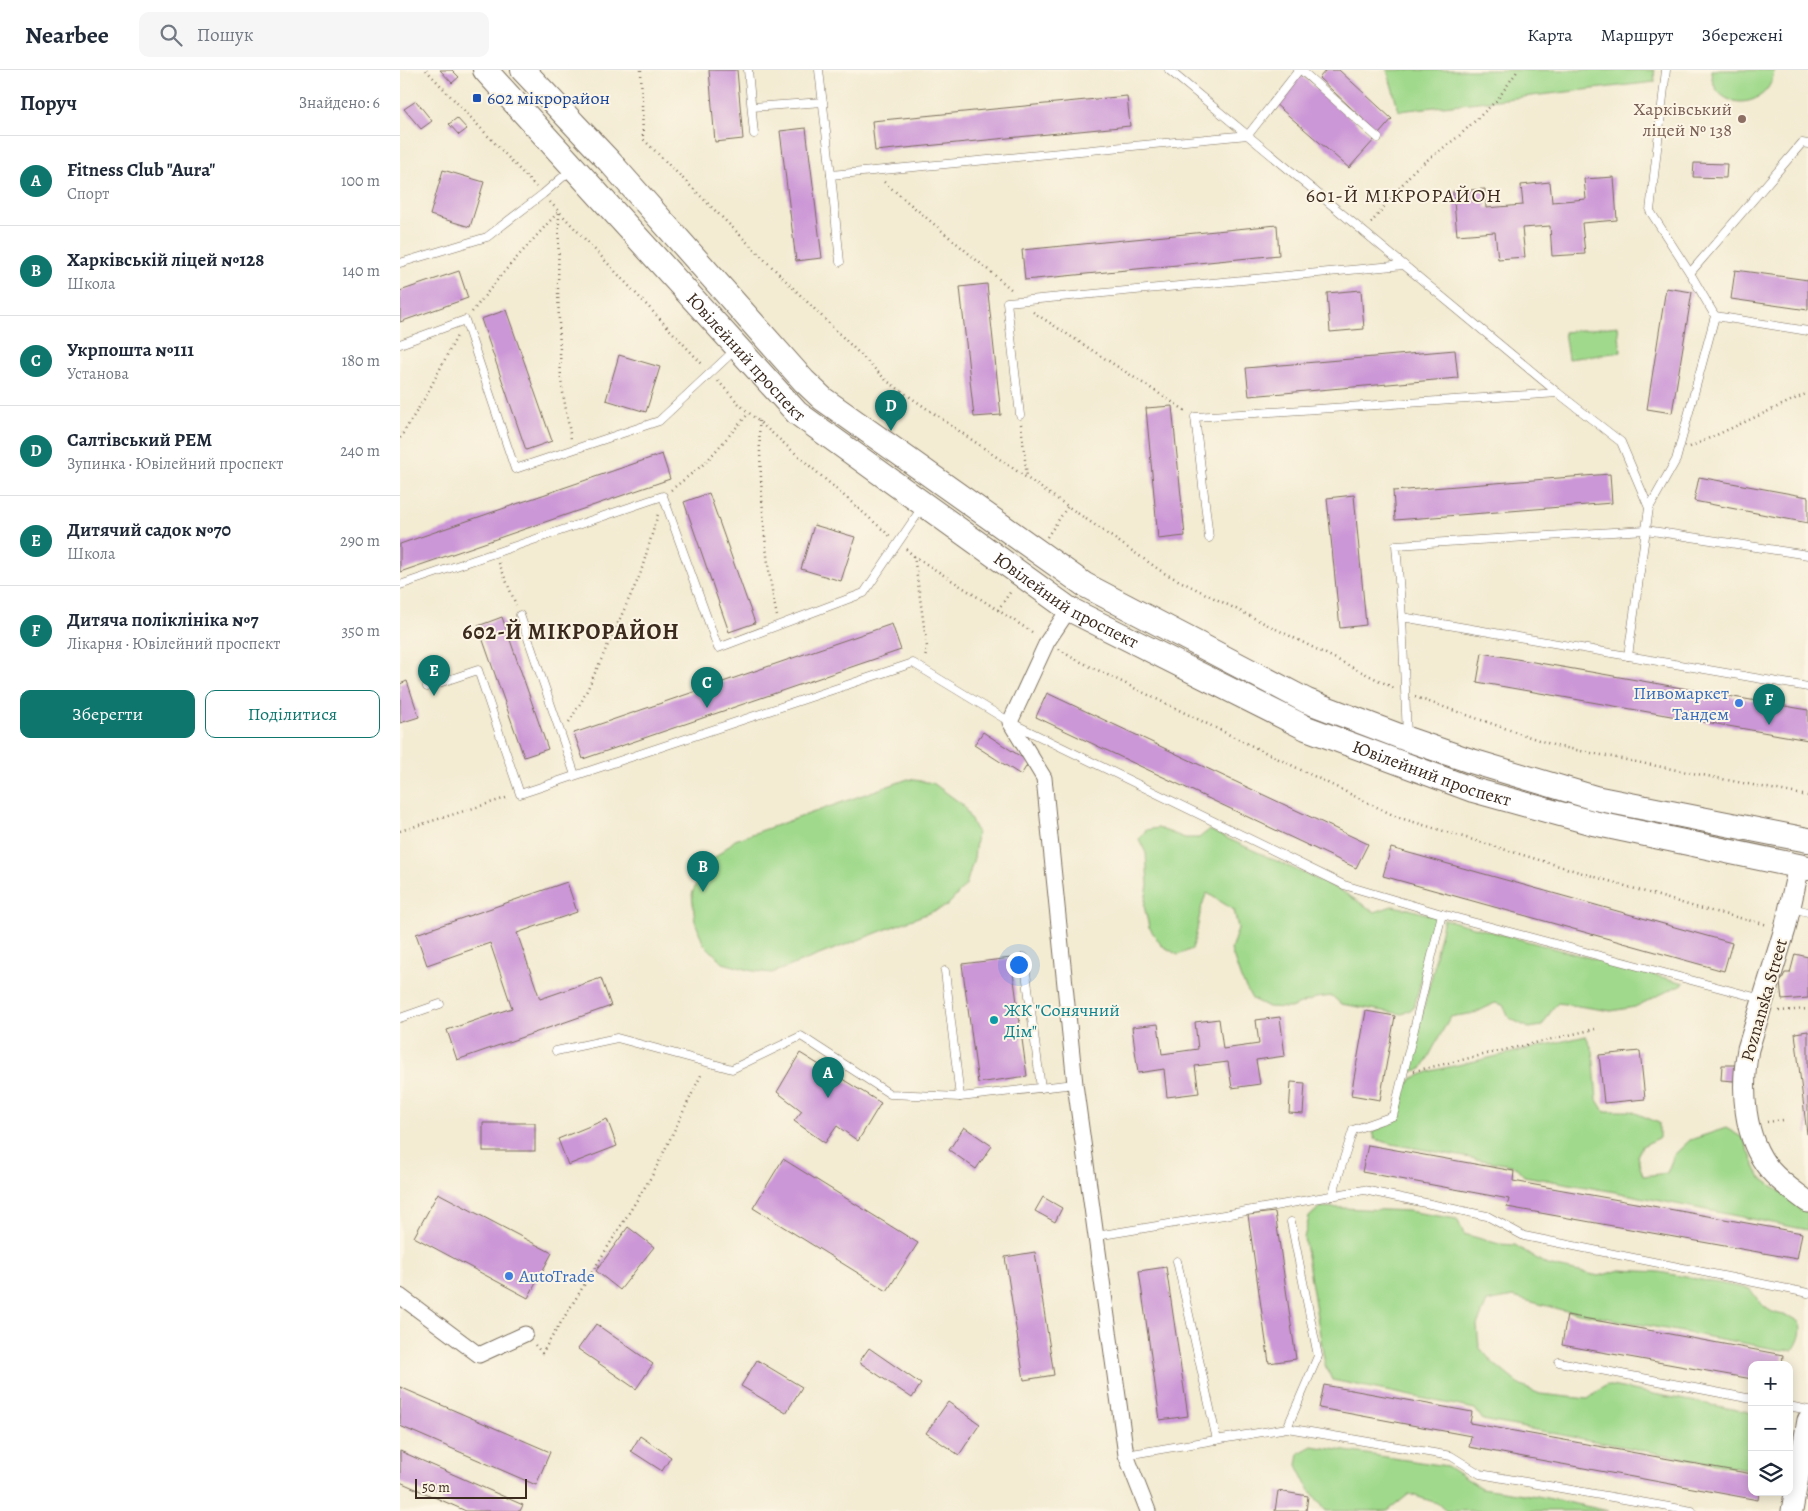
<!DOCTYPE html>
<html lang="uk">
<meta charset="utf-8">
<style>
:root{--surface:#fff;--page:#f6f6f7;--text:#1f2937;--muted:#747a83;--line:#e0e1e3;--accent:#0f766e}
body{margin:0;font-family:Alegreya,serif;background:var(--page);color:var(--text)}
.controls{position:absolute;right:15px;bottom:15px;display:grid;overflow:hidden;border-radius:10px;box-shadow:0 2px 12px #0003}
.controls button{width:45px;height:45px;display:grid;place-items:center;padding:0;border:0;border-bottom:1px solid var(--line);background:var(--surface);color:var(--text);font:25px sans-serif}
.scale{position:absolute;left:15px;bottom:12px;width:112px;box-sizing:border-box;padding-left:5px;border:2px solid #3b2a1e;border-top:0;font-size:14px;line-height:18px;white-space:nowrap;color:#3b2a1e;-webkit-text-stroke:4px #fcf5e5;paint-order:stroke}
.you{position:absolute;left:618px;top:894px;width:18px;height:18px;margin:-12px;border:4px solid #fff;border-radius:50%;background:#1a73e8;box-shadow:0 0 0 8px #1a73e833}
.badge{display:grid;place-items:center;width:32px;height:32px;border-radius:50%;background:var(--accent);color:#fff;font-size:16px;font-weight:700}
.pin{position:absolute;translate:-50% -41px;filter:drop-shadow(0 1px 2px #0008)}
.pin::after{content:'';position:absolute;top:26px;width:18px;height:15px;background:inherit;clip-path:polygon(0 0,100% 0,50% 100%)}
.list{margin:0;padding:0;list-style:none}
h2{display:flex;justify-content:space-between;align-items:center;height:65px;margin:0;padding:0 20px;font-size:21px}
h2 small{font-size:16px;font-weight:400;color:var(--muted)}
.list li{display:grid;grid-template-columns:32px 1fr auto;gap:15px;align-items:center;box-sizing:border-box;height:90px;padding:0 20px;border-top:1px solid var(--line)}
.list b{display:block;font-size:19px;white-space:nowrap}
.list p{margin:0;font-size:16px;white-space:nowrap;color:var(--muted)}
.list em{font-size:16px;font-style:normal;color:var(--muted)}
.actions{display:flex;gap:10px;padding:15px 20px}
.actions a{flex:1;padding:11px 0;border:1px solid var(--accent);border-radius:10px;text-align:center;font-size:18px;color:var(--accent)}
.actions .main{background:var(--accent);color:#fff}
.icon{flex:none;width:28px;height:28px;fill:none;stroke:currentColor;stroke-width:2;stroke-linecap:round;stroke-linejoin:round}
.map{position:relative;flex:none;width:1408px;height:1441px;overflow:hidden}
header{display:flex;align-items:center;gap:30px;box-sizing:border-box;height:70px;padding:0 25px;background:var(--surface);border-bottom:1px solid var(--line)}
header strong{font-size:24px}
nav{display:flex;gap:28px;margin-inline-start:auto;font-size:18px}
.search{width:350px;height:45px;background:var(--page);display:flex;align-items:center;gap:12px;box-sizing:border-box;padding:0 18px;border-radius:10px;color:var(--muted);font-size:19px}
main{display:flex}
aside{flex:1;background:var(--surface)}
.map>svg:first-child{display:block}
</style>
<header>
<strong>Nearbee</strong>
<div class="search"><svg class="icon" aria-label="search" viewBox="0 0 24 24"><circle cx="10" cy="10" r="6"/><path d="M15 15l6 6"/></svg>Пошук</div>
<nav><a>Карта</a><a>Маршрут</a><a>Збережені</a></nav>
</header>
<main>
<aside>
<h2>Поруч<small>Знайдено: 6</small></h2>
<ul class="list">
<li><span class="badge">A</span><div><b>Fitness Club &quot;Aura&quot;</b><p>Спорт</p></div><em>100 m</em></li>
<li><span class="badge">B</span><div><b>Харківській ліцей №128</b><p>Школа</p></div><em>140 m</em></li>
<li><span class="badge">C</span><div><b>Укрпошта №111</b><p>Установа</p></div><em>180 m</em></li>
<li><span class="badge">D</span><div><b>Салтівський РЕМ</b><p>Зупинка · Ювілейний проспект</p></div><em>240 m</em></li>
<li><span class="badge">E</span><div><b>Дитячий садок №70</b><p>Школа</p></div><em>290 m</em></li>
<li><span class="badge">F</span><div><b>Дитяча поліклініка №7</b><p>Лікарня · Ювілейний проспект</p></div><em>350 m</em></li>
</ul>
<div class="actions"><a class="main">Зберегти</a><a>Поділитися</a></div>
</aside>
<div class="map">
<svg width="1408" height="1441" viewBox="0 0 1408 1441">
<rect width="100%" height="100%" fill="#fcf5e5"/>
<filter id="ink" filterUnits="userSpaceOnUse"><feTurbulence type="fractalNoise" baseFrequency=".02" numOctaves="2"/><feDisplacementMap in="SourceGraphic" scale="10" xChannelSelector="R" yChannelSelector="G"/><feConvolveMatrix kernelMatrix="1 2 1 2 8 2 1 2 1" color-interpolation-filters="sRGB"/></filter>
<filter id="wash" filterUnits="userSpaceOnUse"><feTurbulence type="fractalNoise" baseFrequency=".0096" numOctaves="4" result="noise"/><feDisplacementMap in="SourceGraphic" scale="20" xChannelSelector="R" yChannelSelector="G"/><feGaussianBlur stdDeviation="1.12" result="paint"/><feColorMatrix in="noise" values="0 0 0 0 0 0 0 0 0 0 0 0 0 0 0 0 0 1.4 0 .05"/><feComposite in="paint" operator="in"/></filter>
<g filter="url(#wash)">
<rect width="100%" height="100%" fill="#f3ebd2"/>
<g fill="#a0d98c" stroke="#6e8255">
<path d="M987,0H1254L1255,12L999,41Z"/>
<path d="M1311,0H1374C1371,41 1312,44 1311,0Z"/>
<path d="M1218,256L1221,282L1168,289L1164,262Z"/>
<path d="M508,709L533,713L563,735L577,762L574,788L566,815L547,836L372,903L353,901L323,893L303,873L295,851L292,824L303,798L335,770Z"/>
<path d="M758,758L785,768H799L809,760L940,820L975,842L992,836L1009,839L1037,847L1014,938L1002,944L941,934L932,926L916,928L890,938L868,937L852,929L841,909L831,880L838,858L834,840L807,823C798,840 799,860 792,879L778,885L761,875L749,857L744,836L748,815L746,783L739,769L746,760Z"/>
<path d="M1044,849L1284,913L1235,937L1211,941L1158,933L1153,938L1142,956L1129,958L1109,948L1103,935L1095,933L1075,943L1050,947L1022,999L1009,1002L1010,991L1034,898L1035,886Z"/>
<path d="M1186,966L1193,981L1197,1030L1204,1041H1231L1259,1053V1068L1242,1076L1237,1086L1243,1106L1267,1103L1274,1085L1290,1070L1326,1058L1343,1068L1360,1107L1408,1141V1160L1215,1122L1124,1106L1115,1096L992,1074L975,1069L973,1062L1001,1047L1004,1023L1011,1009L1031,1001Z"/>
<path d="M920,1137L1008,1141L1057,1149L1064,1164L1099,1174L1115,1175L1147,1195L1199,1206L1220,1200L1259,1202L1350,1219C1356,1227 1361,1235 1369,1240C1376,1245 1387,1244 1395,1249C1406,1256 1399,1272 1393,1280H1381L1162,1240L1113,1227L1087,1232L1077,1255L1079,1277L1093,1293L1121,1316L1140,1324L1188,1329L1206,1315L1349,1342L1352,1345V1401L1083,1350L1075,1339L932,1310L925,1295L904,1168L909,1147Z"/>
<path d="M912,1376L1047,1396L1081,1418L1137,1426L1209,1441H1046L1037,1433L1009,1424L988,1441H926L909,1419L897,1395L899,1383Z"/>
</g>
<g id="blocks">
<g fill="#cc97d7">
<path d="M40,0H52L59,7L52,13Z"/>
<path d="M309,0H337L343,69L315,72Z"/>
<path d="M926,0H939L992,49L979,64L919,8Z"/>
<path d="M899,4L975,69L949,98L874,33Z"/>
<path d="M727,26L730,56L475,81L472,51Z"/>
<path d="M16,31L32,51L21,59L4,39Z"/>
<path d="M57,48L67,59L59,65L49,54Z"/>
<path d="M406,58L422,188L396,191L380,61Z"/>
<path d="M1294,93L1327,94L1326,108L1293,107Z"/>
<path d="M43,100L84,112L70,157L30,145Z"/>
<path d="M1214,107L1217,150L1182,153L1185,184L1152,186L1150,156L1122,158L1125,187L1098,189L1095,162L1057,165L1053,121L1085,119L1086,138L1123,135L1121,115L1150,112L1152,132L1186,129L1184,109Z"/>
<path d="M877,155L879,185L625,210L622,180Z"/>
<path d="M1335,200L1408,210V240L1331,229Z"/>
<path d="M59,201L68,228L0,252V221Z"/>
<path d="M587,214L601,345L574,347L560,217Z"/>
<path d="M1266,218L1292,222L1272,343L1247,339Z"/>
<path d="M961,220L964,259L930,262L927,223Z"/>
<path d="M106,240L152,371L126,380L81,249Z"/>
<path d="M1055,280L1058,308L849,326L846,298Z"/>
<path d="M219,285L260,297L246,342L206,330Z"/>
<path d="M772,336L785,466L758,469L746,338Z"/>
<path d="M262,384L270,409L0,502V474Z"/>
<path d="M1210,404L1212,433L995,450L993,421Z"/>
<path d="M1299,407L1408,427V453L1294,431Z"/>
<path d="M309,423L355,553L329,562L284,432Z"/>
<path d="M954,425L966,555L940,558L927,428Z"/>
<path d="M414,455L455,467L441,511L401,499Z"/>
<path d="M102,547L148,679L124,687L78,556Z"/>
<path d="M492,554L501,580L183,689L174,663Z"/>
<path d="M1082,583L1408,640V670L1077,612Z"/>
<path d="M7,611L19,647L0,653V614Z"/>
<path d="M647,623L968,774L956,798L636,647Z"/>
<path d="M583,662L629,692L621,705L574,675Z"/>
<path d="M991,778L1332,873L1324,901L983,806Z"/>
<path d="M167,812L177,842L117,863L140,929L201,908L211,936L57,990L47,960L112,938L90,873L27,895L16,864Z"/>
<path d="M1395,884L1408,887V928L1382,930L1380,913L1385,903H1390Z"/>
<path d="M611,888L627,1006L578,1013L562,894Z"/>
<path d="M966,941L995,946L980,1030L951,1025Z"/>
<path d="M880,947L885,986L856,990L860,1014L832,1018L828,992L795,996L799,1023L767,1027L764,999L738,1003L732,957L758,954L762,984L798,979L795,952L819,949L823,979L859,974L856,950Z"/>
<path d="M1408,961V1064H1407L1395,963Z"/>
<path d="M1240,981L1245,1029L1204,1033L1199,985Z"/>
<path d="M400,983L481,1033L458,1071L437,1056L425,1073L394,1051L402,1041L377,1022Z"/>
<path d="M1322,995H1335L1334,1011L1321,1010Z"/>
<path d="M891,1012L905,1013L903,1044L889,1043Z"/>
<path d="M207,1049L217,1076L168,1095L158,1069Z"/>
<rect x="83" y="1053" width="52" height="28"/>
<path d="M564,1057L592,1076L576,1099L549,1080Z"/>
<path d="M968,1075L1114,1101L1113,1111L1402,1163L1397,1189L1107,1137L1109,1129L962,1102Z"/>
<path d="M383,1089L518,1173L487,1221L353,1138Z"/>
<path d="M38,1123L152,1183L128,1228L14,1167Z"/>
<path d="M643,1127L662,1138L655,1152L635,1141Z"/>
<path d="M875,1142L896,1289L869,1293L848,1145Z"/>
<path d="M228,1157L254,1177L220,1220L196,1201Z"/>
<path d="M635,1182L654,1305L624,1310L605,1187Z"/>
<path d="M766,1197L788,1346L760,1350L739,1201Z"/>
<path d="M1167,1245L1383,1285L1382,1295H1352V1309L1162,1275Z"/>
<path d="M196,1254L253,1294L236,1319L178,1279Z"/>
<path d="M469,1278L521,1314L512,1328L459,1292Z"/>
<path d="M357,1290L402,1317L386,1343L341,1316Z"/>
<path d="M924,1315L1072,1342L1070,1353L1352,1404V1422H1359L1358,1430L1069,1377L1071,1366L919,1338Z"/>
<path d="M0,1317L150,1382L136,1415L0,1356Z"/>
<path d="M548,1332L580,1354L559,1385L526,1363Z"/>
<path d="M240,1366L271,1387L262,1401L231,1381Z"/>
<path d="M0,1381L123,1435L120,1441H66L0,1412Z"/>
<path d="M878,1421L908,1426L906,1441H875Z"/>
</g>
</g>
</g>
<g filter="url(#ink)">
<use href="#blocks" fill-opacity="0" stroke="#7b6e5d" stroke-width="1"/>
<g fill="none" stroke-linecap="round" stroke-linejoin="round">
<g stroke="#7b6e5d" stroke-width="9">
<g id="lane">
<path d="M348,0L354,64"/>
<path d="M419,0L431,105"/>
<path d="M769,0L1158,323L1221,372L1249,438L1228,586"/>
<path d="M901,0L978,68"/>
<path d="M352,37L423,32"/>
<path d="M440,192L431,105L848,65L899,0"/>
<path d="M0,193L87,167L143,124L172,99"/>
<path d="M1290,203L1402,73L1408,74"/>
<path d="M1315,246L1408,261"/>
<path d="M0,274L65,250L115,399L259,351L336,279"/>
<path d="M620,345L607,232L1004,195"/>
<path d="M1249,438L1276,390L1315,246L1290,203L1250,141L1266,0"/>
<path d="M809,468L795,347L1158,323"/>
<path d="M0,515L263,426L318,578L464,523L523,436"/>
<path d="M120,545L175,705"/>
<path d="M1002,547L996,475L1246,460L1408,485"/>
<path d="M27,617L78,600L120,724L513,593L610,652L944,815L1042,844L1362,929"/>
<path d="M1007,666L1002,547L1408,617"/>
<path d="M1392,838L1408,842"/>
<path d="M624,887L641,1018"/>
<path d="M545,901L560,1027"/>
<path d="M0,948L40,934"/>
<path d="M156,981L217,968L332,999L401,966L490,1024L560,1027L675,1014"/>
<path d="M932,1126L953,1060L993,1046L1042,844"/>
<path d="M696,1166L824,1145L964,1120L1087,1146L1124,1166L1408,1223"/>
<path d="M777,1191L817,1370"/>
<path d="M1159,1292L1352,1329"/>
<path d="M1389,1336L1408,1340"/>
<path d="M887,1358L918,1286L891,1152"/>
<path d="M726,1385L887,1358L1051,1386L1080,1404L1292,1441"/>
</g>
</g>
<g stroke="#7b6e5d" stroke-width="17">
<g id="street">
<path d="M669,539L647,572L610,652L644,708L675,1014L726,1385L748,1441"/>
<path d="M0,1226L79,1285L125,1264"/>
</g>
</g>
<g stroke="#7b6e5d" stroke-width="23">
<g id="secondary">
<path d="M1399,796L1385,859L1348,979C1341,1018 1343,1068 1370,1100C1381,1113 1395,1122 1408,1132"/>
<path d="M1392,1441L1408,1350"/>
</g>
</g>
<g stroke="#7b6e5d" stroke-width="26">
<g id="primary">
<path id="s1" d="M85,0L397,343L669,539L906,658L1073,720L1193,753L1408,798"/>
<path d="M123,0L209,91L404,311L423,329L685,515L907,631L1007,669L1068,690L1195,728L1408,770"/>
</g>
</g>
<g stroke="#7b6e5d" stroke-width="2.5" stroke-dasharray="1 4" stroke-linecap="butt">
<path d="M26,0L136,117"/>
<path d="M241,0L243,69L487,311L764,503L994,618"/>
<path d="M484,112L612,220"/>
<path d="M150,132L304,296"/>
<path d="M159,143L158,222L161,311L171,369"/>
<path d="M971,153L1014,100L1059,66L1097,30L1118,0"/>
<path d="M72,242L102,204L159,141"/>
<path d="M633,242L786,341"/>
<path d="M318,311L340,335L490,466"/>
<path d="M359,351C361,416 363,482 377,546"/>
<path d="M621,354L627,407"/>
<path d="M0,368L26,326L58,264"/>
<path d="M1290,377L1408,323"/>
<path d="M271,420L305,393L349,343"/>
<path d="M647,467L668,436"/>
<path d="M506,479L514,486L635,564"/>
<path d="M514,486L527,577L525,589"/>
<path d="M99,493L116,535"/>
<path d="M598,540L611,521"/>
<path d="M659,579L671,587L997,747L1295,837L1368,855"/>
<path d="M1015,627L1156,676L1408,726"/>
<path d="M169,652L183,629L240,505L258,444"/>
<path d="M0,761L109,727"/>
<path d="M1379,941L1408,939"/>
<path d="M1014,1001L1195,959"/>
<path d="M1367,1052L1383,1050"/>
<path d="M135,1275L142,1283L253,1104L302,1003"/>
</g>
<use href="#lane" stroke="#fff" stroke-width="8"/>
<use href="#street" stroke="#fff" stroke-width="15"/>
<use href="#secondary" stroke="#fff" stroke-width="21"/>
<use href="#primary" stroke="#fff" stroke-width="24"/>
</g>
</g>
<rect fill="#1a4fb4" stroke="#fcf5e5" stroke-width="2" x="72" y="23" width="10" height="10" rx="2.5"/>
<circle fill="#8d6e63" stroke="#fcf5e5" stroke-width="2" cx="1342" cy="49" r="5"/>
<g fill="#3f7fe0" stroke="#fcf5e5" stroke-width="2">
<circle cx="1339" cy="633" r="5"/>
<circle cx="109" cy="1206" r="5"/>
</g>
<circle fill="#0f9aa8" stroke="#fcf5e5" stroke-width="2" cx="594" cy="950" r="5"/>
<g text-anchor="middle" dominant-baseline="central" stroke-width="4" stroke-linejoin="round" paint-order="stroke">
<g font-size="18" fill="#164399" stroke="#fcf5e5" text-anchor="start">
<text x="87" y="28">602 мікрорайон</text>
</g>
<g font-size="18" fill="#785e54" stroke="#fcf5e5" text-anchor="end">
<text x="1332" y="39">Харківський<tspan x="1332" dy="21">ліцей № 138</tspan></text>
</g>
<g font-size="18" fill="#3b2a1e" stroke="#fcf5e5">
<text stroke="none"><textPath href="#s1" startOffset="388">Ювілейний проспект</textPath></text>
<text stroke="none"><textPath href="#s1" startOffset="792">Ювілейний проспект</textPath></text>
<text stroke="none"><textPath href="#s1" startOffset="1198">Ювілейний проспект</textPath></text>
<text transform="translate(1364 930) rotate(-74)">Poznanska Street</text>
</g>
<g font-size="18" fill="#366cbe" stroke="#fcf5e5" text-anchor="end">
<text x="1329" y="623">Пивомаркет<tspan x="1329" dy="21">Тандем</tspan></text>
<text x="119" y="1206" text-anchor="start">AutoTrade</text>
</g>
<g font-size="18" fill="#0d838f" stroke="#fcf5e5" text-anchor="start">
<text x="604" y="940">ЖК "Сонячний<tspan x="604" dy="21">Дім"</tspan></text>
</g>
<g font-size="20" letter-spacing="1" fill="#3b2a1e" stroke="#fcf5e5">
<text x="1004" y="125">601-Й МІКРОРАЙОН</text>
</g>
<g font-size="22" font-weight="bold" letter-spacing="1" fill="#3b2a1e" stroke="#fcf5e5">
<text x="171" y="562">602-Й МІКРОРАЙОН</text>
</g>
</g>
</svg>
<div class="controls">
<button>+</button>
<button>−</button>
<button><svg class="icon" aria-label="layers" viewBox="0 0 24 24"><path d="M12 4l9 5-9 5-9-5zM3 14l9 5 9-5"/></svg></button>
</div>
<div class="scale">50 m</div>
<div class="you"></div>
<div class="pin badge" style="left:428px;top:1028px">A</div>
<div class="pin badge" style="left:303px;top:822px">B</div>
<div class="pin badge" style="left:307px;top:638px">C</div>
<div class="pin badge" style="left:491px;top:361px">D</div>
<div class="pin badge" style="left:34px;top:626px">E</div>
<div class="pin badge" style="left:1369px;top:655px">F</div>
</div>
</main>
